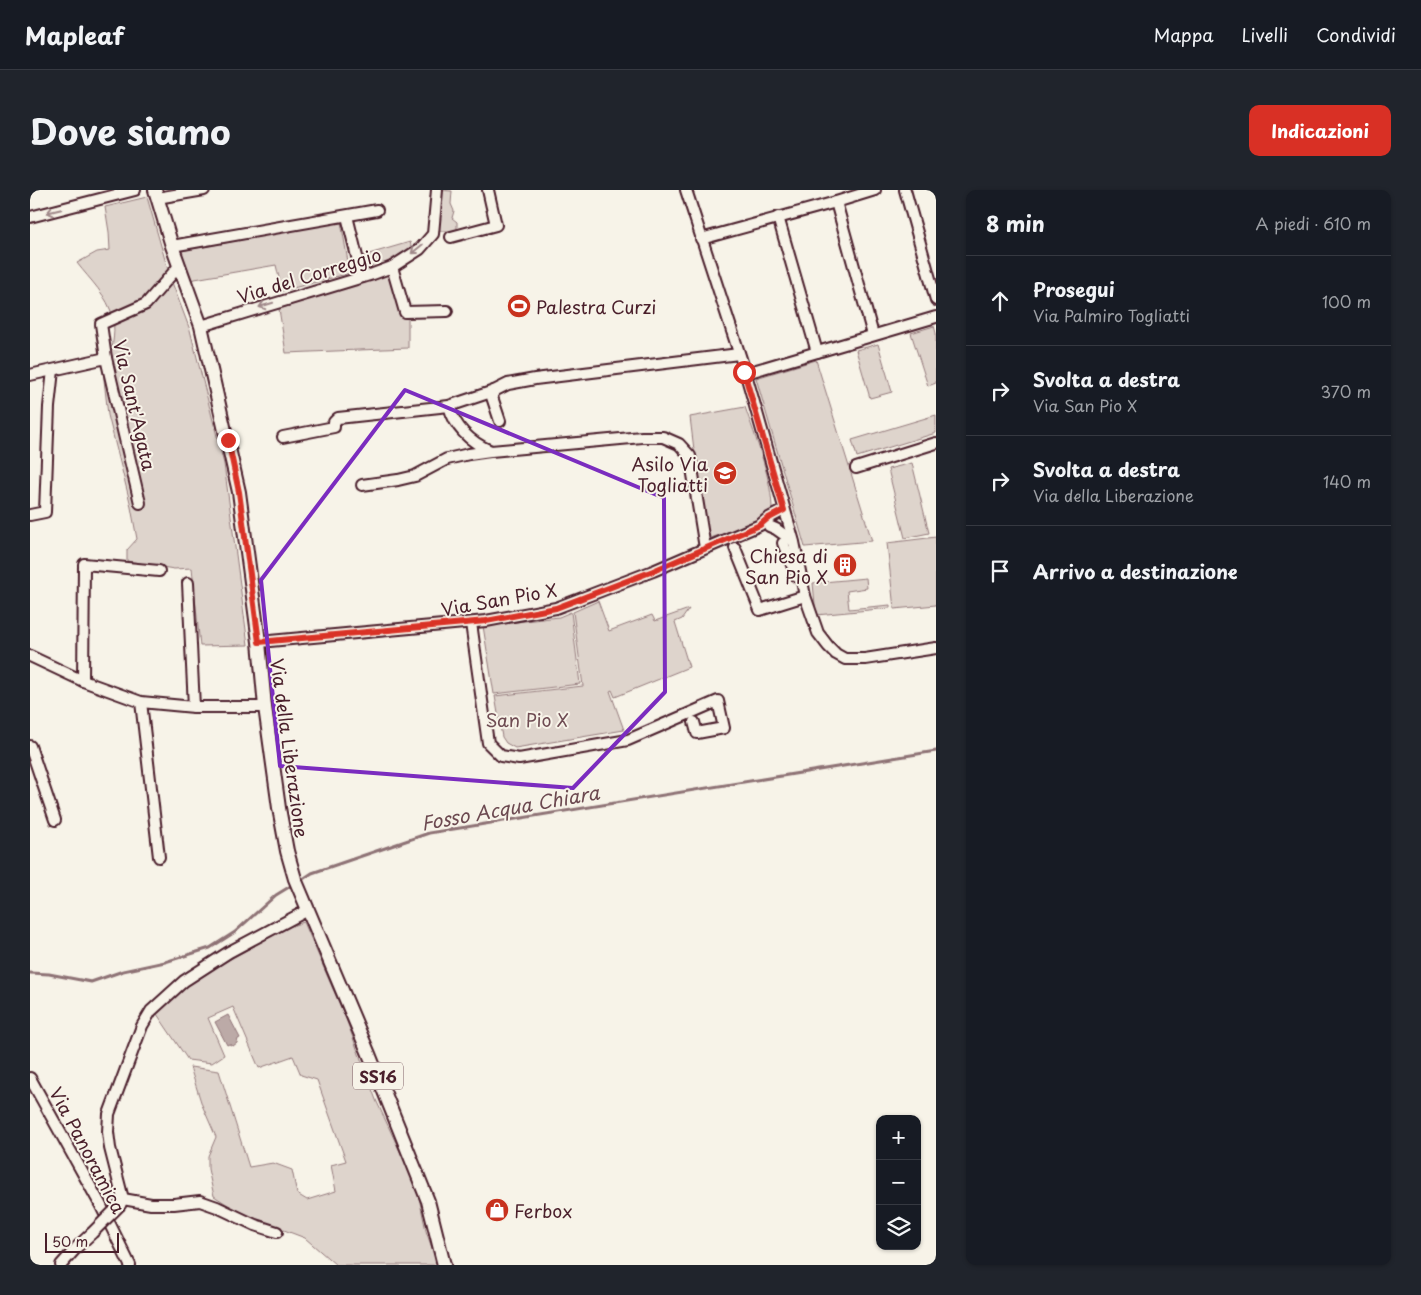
<!DOCTYPE html>
<html lang="it">
<meta charset="utf-8">
<style>
:root{--surface:#171b24;--page:#20242c;--text:#f1f3f6;--muted:#9ea1a6;--line:#363941;--accent:#d93025}
body{margin:0;font-family:"Playpen Sans",sans-serif;background:var(--page);color:var(--text)}
.controls{position:absolute;right:15px;bottom:15px;display:grid;overflow:hidden;border-radius:10px;box-shadow:0 1px 4px #0004}
.controls button{width:45px;height:45px;display:grid;place-items:center;padding:0;border:0;border-bottom:1px solid var(--line);background:var(--surface);color:var(--text);font:25px sans-serif}
.scale{position:absolute;left:15px;bottom:12px;width:74px;box-sizing:border-box;padding-left:5px;border:2px solid #4a1f2b;border-top:0;font-size:14px;line-height:18px;white-space:nowrap;color:#4a1f2b;-webkit-text-stroke:4px #f7f3e8;paint-order:stroke}
.stop{position:absolute;width:15px;height:15px;margin:-11px;border:4px solid #d93025;border-radius:50%;background:#fff}
.stop.end{background:#d93025;border-color:#fff;box-shadow:0 1px 5px #0008}
.list{margin:0;padding:0;list-style:none}
h2{display:flex;justify-content:space-between;align-items:center;height:65px;margin:0;padding:0 20px;font-size:21px}
h2 small{font-size:16px;font-weight:400;color:var(--muted)}
.list li{display:grid;grid-template-columns:32px 1fr auto;gap:15px;align-items:center;box-sizing:border-box;height:90px;padding:0 20px;border-top:1px solid var(--line)}
.list b{display:block;font-size:19px;white-space:nowrap}
.list p{margin:0;font-size:16px;white-space:nowrap;color:var(--muted)}
.list em{font-size:16px;font-style:normal;color:var(--muted)}
.icon{flex:none;width:28px;height:28px;fill:none;stroke:currentColor;stroke-width:2;stroke-linecap:round;stroke-linejoin:round}
.map{position:relative;flex:none;width:906px;height:1075px;overflow:hidden;border-radius:10px}
header{display:flex;align-items:center;gap:30px;box-sizing:border-box;height:70px;padding:0 25px;background:var(--surface);border-bottom:1px solid var(--line)}
header strong{font-size:24px}
nav{display:flex;gap:28px;margin-inline-start:auto;font-size:18px}
.intro{display:flex;align-items:center;justify-content:space-between;box-sizing:border-box;height:120px;padding:0 30px}
h1{margin:0;font-size:35px}
.button{padding:12px 22px;border-radius:10px;background:var(--accent);color:#fff;font-size:18px;font-weight:700}
main{display:flex;gap:30px;padding:0 30px}
aside{flex:1;background:var(--surface);border-radius:10px;box-shadow:0 1px 4px #0004}
.map>svg:first-child{display:block}
</style>
<header>
<strong>Mapleaf</strong>
<nav><a>Mappa</a><a>Livelli</a><a>Condividi</a></nav>
</header>
<div class="intro"><h1>Dove siamo</h1><a class="button">Indicazioni</a></div>
<main>
<div class="map">
<svg width="906" height="1075" viewBox="0 0 906 1075">
<rect width="100%" height="100%" fill="#f7f3e8"/>
<filter id="ink" filterUnits="userSpaceOnUse"><feTurbulence type="fractalNoise" baseFrequency=".02" numOctaves="2"/><feDisplacementMap in="SourceGraphic" scale="10" xChannelSelector="R" yChannelSelector="G"/><feConvolveMatrix kernelMatrix="1 2 1 2 8 2 1 2 1" color-interpolation-filters="sRGB"/></filter>
<g filter="url(#ink)">
<g fill="#ded4cc" stroke="#947a7c">
<path d="M411,0L422,1L421,14L424,21L422,28L427,32V41H409Z"/>
<path d="M117,7L140,87L160,140L194,274L218,455L170,456L162,378L144,379L97,371V360L107,349L100,312L78,225L73,181L78,178C81,163 86,144 83,128C78,106 60,90 47,73L67,62L80,60L79,42L75,17Z"/>
<path d="M311,32L320,83L252,101L246,75L159,90L150,61Z"/>
<path d="M380,52L382,59L362,71L335,80L332,66Z"/>
<path d="M358,84L378,129V158L256,163L249,119Z"/>
<path d="M904,136L906,143V193L898,196L881,143Z"/>
<path d="M848,154L862,202L840,208L826,160Z"/>
<path d="M786,170L842,351L775,357L726,188Z"/>
<path d="M715,217C725,246 743,292 742,322L729,331L675,350L660,227Z"/>
<path d="M906,225V243L827,267L822,250Z"/>
<path d="M882,273L899,343L875,348L858,279Z"/>
<path d="M906,347V415L864,419L857,353Z"/>
<path d="M836,388L837,398L817,401L819,419L860,415V418L786,425L783,393Z"/>
<path d="M568,411L579,441L622,425L625,431L659,419L652,429L645,432L659,477L585,507L582,500L580,501L594,540L485,558L476,553L472,547L465,506L553,496L543,422Z"/>
<path d="M541,422L550,494L464,504L453,436L529,427Z"/>
<path d="M274,732L316,829L346,910L387,998L396,1041L408,1075H306L275,1048L212,1024L184,1006L178,979V966L186,947L172,915L160,877L189,881L219,977L243,973L262,980L267,1004L277,1010L306,1001L301,975L316,971L287,890L271,885L263,866L229,878L203,817L178,828L194,865L182,873L158,870L127,824L161,791L258,737Z"/>
</g>
<path fill="#bcaaa7" stroke="#8e7275" d="M198,825L210,848L208,849L207,853L203,856L199,854L197,855L185,832Z"/>
<g fill="none" stroke-linecap="round" stroke-linejoin="round">
<g stroke="#8e7275" stroke-width="3">
<path d="M270,691L282,683L399,643L906,561"/>
<path d="M0,783L19,784L61,792L93,781L135,772L180,758L205,742L246,705L264,694"/>
</g>
<g stroke="#4a1f2b" stroke-width="14">
<g id="minor">
<path d="M656,0L715,181L764,352L775,406L788,443L798,456L806,464L815,469H835L906,458"/>
<path d="M875,0L906,110"/>
<path d="M127,8L174,0"/>
<path d="M806,12L843,145"/>
<path d="M317,26L332,87"/>
<path d="M0,27L105,0"/>
<path d="M748,27L787,162"/>
<path d="M421,47L466,35L458,0"/>
<path d="M671,49L806,12L845,0"/>
<path d="M142,56L347,20"/>
<path d="M362,77L375,122L417,121"/>
<path d="M171,136L343,84L362,77L390,59L403,44L407,0"/>
<path d="M723,181L906,127"/>
<path d="M0,185L76,168"/>
<path d="M419,216C425,238 440,252 461,261L612,247H633L649,254L660,266L675,358"/>
<path d="M470,231L462,207L464,201L478,194L505,189L709,164"/>
<path d="M253,247L304,237V232L308,228L419,216L464,201"/>
<path d="M826,278L906,253"/>
<path d="M332,295L368,290L385,286L417,269L439,264L460,261"/>
<path d="M110,313L76,168L71,134L116,114L149,76"/>
<path d="M0,325L15,322L19,217L23,180"/>
<path d="M739,336L746,339L763,351"/>
<path d="M753,353L767,387"/>
<path d="M705,358L730,420L775,406"/>
<path d="M158,393L164,517"/>
<path d="M441,433L458,553L471,566L489,569L598,550L688,511L694,538L667,543L664,532"/>
<path d="M229,452L456,431L526,418L623,381L730,335L737,329L754,320"/>
<path d="M0,466L53,491L111,512L164,517H235"/>
<path d="M53,491L54,374L129,381"/>
<path d="M111,512L129,667"/>
<path d="M0,556L25,630"/>
<path d="M0,888L70,1014L100,1075"/>
<path d="M93,1009L121,1014H144L170,1011L187,1017L225,1035L247,1042"/>
<path d="M90,1015L93,1009L80,958L78,942L79,924L112,836L121,821L154,791L199,762L278,720"/>
<path d="M31,1075L47,1057L62,1043"/>
</g>
</g>
<g stroke="#4a1f2b" stroke-width="16">
<path id="major" d="M125,0L142,56L171,136L209,302L229,452L235,517L249,618L257,661L265,689L339,864L398,1011L414,1075"/>
</g>
<use href="#minor" stroke="#f7f3e8" stroke-width="10"/>
<use href="#major" stroke="#f7f3e8" stroke-width="12"/>
<g stroke="#4a1f2b" stroke-width="14" stroke-linecap="butt">
<path id="minor-bridge" d="M62,1043L90,1015"/>
</g>
<use href="#minor-bridge" stroke="#f7f3e8" stroke-width="10"/>
</g>
<defs><path id="oneway-shaft" d="M-6 0H5M1.5-3L5.5 0L1.5 3" fill="none" stroke-width="1.6" stroke-linecap="round" stroke-linejoin="round" transform="scale(1.25)"/></defs>
<g stroke="#a0898a">
<use href="#oneway-shaft" transform="translate(24 21) rotate(166)"/>
<use href="#oneway-shaft" transform="translate(387 59) rotate(141)"/>
<use href="#oneway-shaft" transform="translate(236 115) rotate(163)"/>
</g>
</g>
<g fill="none" stroke-linecap="round" stroke-linejoin="round" filter="url(#ink)">
<path stroke="#d93025" stroke-width="6" d="M198,250L209,302L229,452L456,431L526,418L623,381L730,335L737,329L754,320L714,182"/>
</g>
<path fill="none" stroke="#7b2cbf" stroke-width="4" stroke-linejoin="round" d="M375,200L634,308L635,502L543,598L250,576L231,390Z"/>
<defs>
<g id="stadium-disc" transform="scale(1.25)"><circle r="9.5" fill="#c8321e" stroke="#f7f3e8"/><path d="M0-5a6.5 5 0 1 0 0 10a6.5 5 0 1 0 0-10ZM-3.5-1.8h7v3.6h-7Z" fill="#fff"/></g>
<g id="school-disc" transform="scale(1.25)"><circle r="9.5" fill="#c8321e" stroke="#f7f3e8"/><path d="M0-5L7-2L0 1L-7-2ZM-4 1L0 2.5L4 1V4Q0 6-4 4Z" fill="#fff"/></g>
<g id="building-disc" transform="scale(1.25)"><circle r="9.5" fill="#c8321e" stroke="#f7f3e8"/><path d="M-4-6H4V6H1V3H-1V6H-4ZM-2.5-4.3h1.7v1.8h-1.7ZM.8-4.3h1.7v1.8H.8ZM-2.5-1h1.7V.8h-1.7ZM.8-1h1.7V.8H.8Z" fill="#fff"/></g>
<g id="shop-disc" transform="scale(1.25)"><circle r="9.5" fill="#c8321e" stroke="#f7f3e8"/><path d="M-5-2.5h2.3a2.7 3.5 0 0 1 5.4 0H5L5.5 6h-11ZM-1.5-2.5h3a1.5 2.3 0 0 0-3 0Z" fill="#fff"/></g>
</defs>
<g fill-rule="evenodd">
<use href="#stadium-disc" x="489" y="116"/>
<use href="#school-disc" x="695" y="283"/>
<use href="#building-disc" x="815" y="375"/>
<use href="#shop-disc" x="467" y="1020"/>
</g>
<g text-anchor="middle" dominant-baseline="central" stroke-width="4" stroke-linejoin="round" paint-order="stroke">
<rect fill="#f7f3e8" stroke="#7e5f64" stroke-width="1" x="323" y="872.5" width="50" height="27" rx="4"/>
<g font-size="16" font-weight="bold" fill="#4a1f2b">
<text x="348" y="886">SS16</text>
</g>
<g font-size="18" fill="#4a1f2b" stroke="#f7f3e8">
<text transform="translate(279 85) rotate(-17)">Via del Correggio</text>
<text transform="translate(105 215) rotate(77)">Via Sant'Agata</text>
<text transform="translate(469 409) rotate(-10)">Via San Pio X</text>
<text transform="translate(260 558) rotate(82)">Via della Liberazione</text>
<text transform="translate(58 960) rotate(62)">Via Panoramica</text>
</g>
<g font-size="18" fill="#4a1f2b" stroke="#f7f3e8" text-anchor="start">
<text x="506" y="116">Palestra Curzi</text>
<text x="678" y="273" text-anchor="end">Asilo Via<tspan x="678" dy="21">Togliatti</tspan></text>
<text x="798" y="365" text-anchor="end">Chiesa di<tspan x="798" dy="21">San Pio X</tspan></text>
<text x="484" y="1020">Ferbox</text>
</g>
<g font-size="18" fill="#6f4c53" stroke="#f7f3e8">
<text x="497" y="529">San Pio X</text>
</g>
<g font-size="19" font-style="italic" fill="#6c4950" stroke="#f7f3e8">
<text transform="translate(480 617) rotate(-10)">Fosso Acqua Chiara</text>
</g>
</g>
</svg>
<div class="controls">
<button>+</button>
<button>−</button>
<button><svg class="icon" aria-label="layers" viewBox="0 0 24 24"><path d="M12 4l9 5-9 5-9-5zM3 14l9 5 9-5"/></svg></button>
</div>
<div class="scale">50 m</div>
<div class="stop" style="left:714px;top:182px"></div>
<div class="stop end" style="left:198px;top:250px"></div>
</div>
<aside>
<h2>8 min<small>A piedi · 610 m</small></h2>
<ul class="list">
<li><svg class="icon" aria-label="ahead" viewBox="0 0 24 24"><path d="M12 20V5M6 11l6-6 6 6"/></svg><div><b>Prosegui</b><p>Via Palmiro Togliatti</p></div><em>100 m</em></li>
<li><svg class="icon" aria-label="right" viewBox="0 0 24 24"><path d="M7 20v-9h11M14 6l5 5-5 5"/></svg><div><b>Svolta a destra</b><p>Via San Pio X</p></div><em>370 m</em></li>
<li><svg class="icon" aria-label="right" viewBox="0 0 24 24"><path d="M7 20v-9h11M14 6l5 5-5 5"/></svg><div><b>Svolta a destra</b><p>Via della Liberazione</p></div><em>140 m</em></li>
<li><svg class="icon" aria-label="arrive" viewBox="0 0 24 24"><path d="M6 21V4h12l-3 4 3 4H6"/></svg><div><b>Arrivo a destinazione</b></div></li>
</ul>
</aside>
</main>
